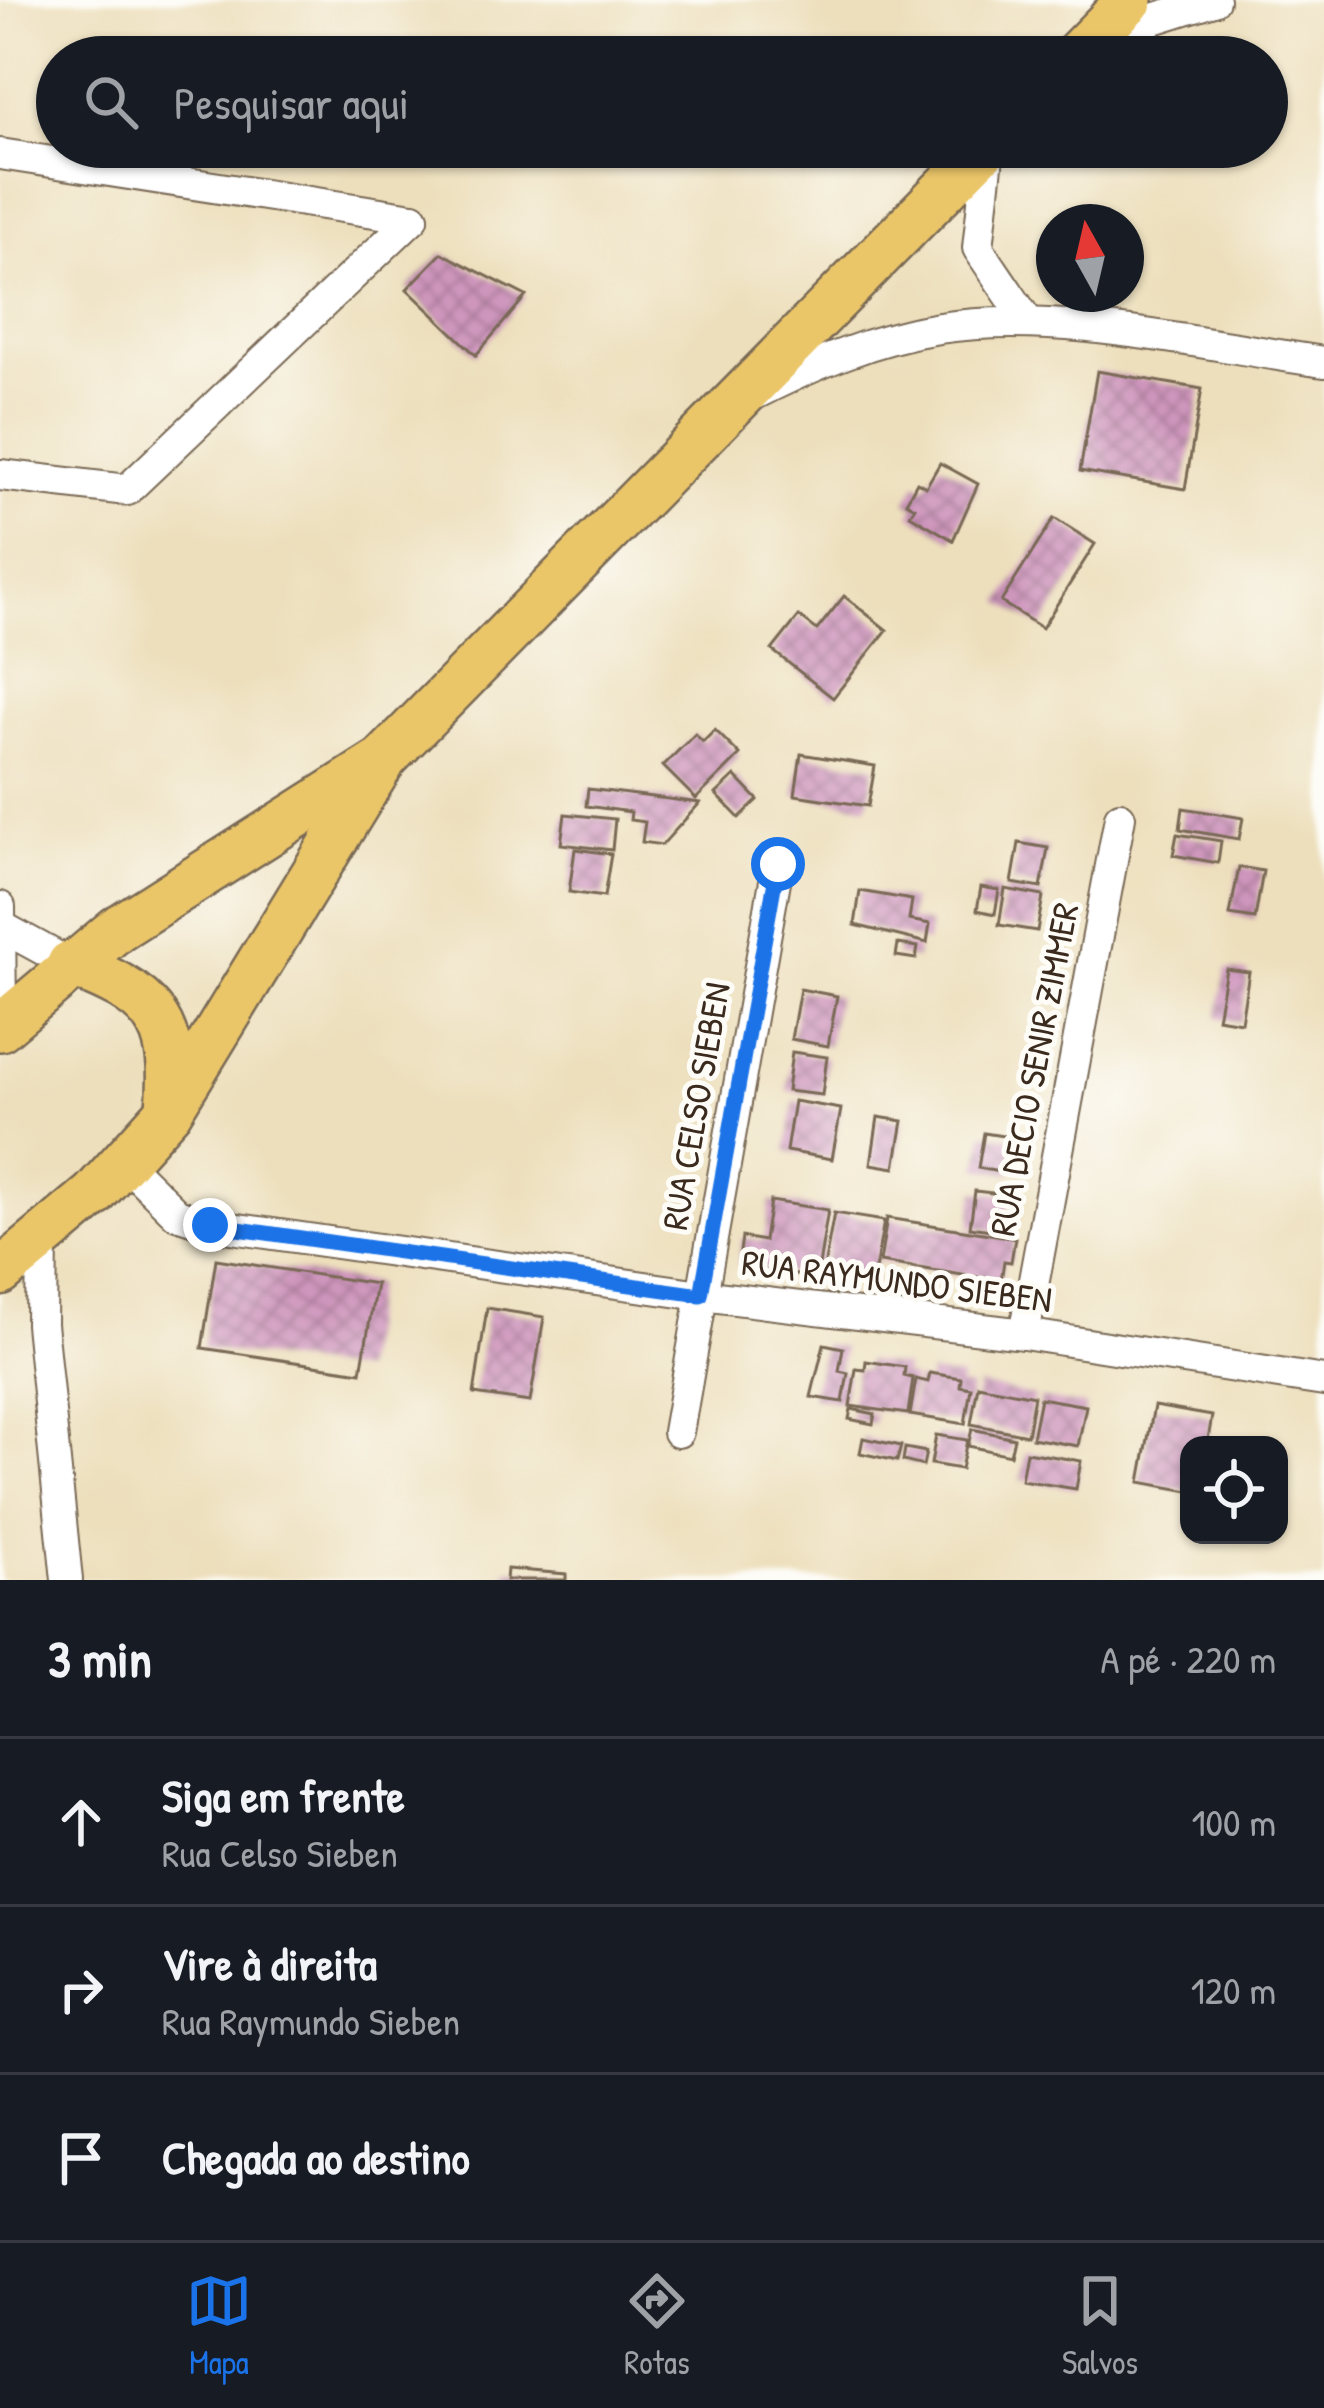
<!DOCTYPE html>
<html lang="pt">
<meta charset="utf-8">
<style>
:root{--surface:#171b24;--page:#20242c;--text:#f1f3f6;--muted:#9ea1a6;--line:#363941;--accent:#1a73e8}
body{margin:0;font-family:"Patrick Hand",sans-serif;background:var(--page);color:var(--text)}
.controls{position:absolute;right:36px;bottom:36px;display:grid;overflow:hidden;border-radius:24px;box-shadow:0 3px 9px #0004}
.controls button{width:108px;height:108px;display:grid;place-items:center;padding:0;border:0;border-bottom:3px solid var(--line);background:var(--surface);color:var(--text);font:60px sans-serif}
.compass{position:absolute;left:1036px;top:204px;width:108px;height:108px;border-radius:50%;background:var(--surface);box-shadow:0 3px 9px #0004;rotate:352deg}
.stop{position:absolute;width:36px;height:36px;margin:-27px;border:9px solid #1a73e8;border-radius:50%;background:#fff}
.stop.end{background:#1a73e8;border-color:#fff;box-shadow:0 3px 12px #0008}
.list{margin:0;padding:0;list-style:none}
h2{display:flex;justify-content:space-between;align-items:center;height:156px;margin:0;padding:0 48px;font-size:51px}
h2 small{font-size:39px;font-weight:400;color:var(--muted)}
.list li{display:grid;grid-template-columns:78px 1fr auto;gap:36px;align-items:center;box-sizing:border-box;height:168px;padding:0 48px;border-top:3px solid var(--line)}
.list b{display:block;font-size:45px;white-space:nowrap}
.list p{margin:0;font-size:39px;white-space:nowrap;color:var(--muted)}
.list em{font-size:39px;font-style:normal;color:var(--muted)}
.icon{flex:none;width:66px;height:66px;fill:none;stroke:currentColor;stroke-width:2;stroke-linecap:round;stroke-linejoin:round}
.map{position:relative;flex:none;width:1324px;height:1580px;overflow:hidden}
.search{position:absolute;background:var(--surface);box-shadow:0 3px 9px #0004;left:36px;right:36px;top:36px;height:132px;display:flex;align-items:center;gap:30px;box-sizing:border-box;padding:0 42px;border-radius:66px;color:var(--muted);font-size:45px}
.sheet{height:660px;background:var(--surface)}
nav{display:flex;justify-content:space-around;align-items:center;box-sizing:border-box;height:168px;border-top:3px solid var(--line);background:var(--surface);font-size:33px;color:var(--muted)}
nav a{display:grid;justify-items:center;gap:6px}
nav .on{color:var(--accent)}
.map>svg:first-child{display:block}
</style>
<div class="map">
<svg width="1324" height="1580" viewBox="0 0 1324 1580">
<defs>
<pattern id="building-cross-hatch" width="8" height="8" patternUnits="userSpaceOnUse" patternTransform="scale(3)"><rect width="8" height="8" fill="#cf96bd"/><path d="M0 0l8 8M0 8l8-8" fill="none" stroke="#a97b99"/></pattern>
</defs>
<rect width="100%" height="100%" fill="#fdfcf7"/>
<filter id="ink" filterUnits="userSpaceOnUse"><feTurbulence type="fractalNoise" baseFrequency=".00833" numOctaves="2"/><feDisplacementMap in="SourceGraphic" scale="24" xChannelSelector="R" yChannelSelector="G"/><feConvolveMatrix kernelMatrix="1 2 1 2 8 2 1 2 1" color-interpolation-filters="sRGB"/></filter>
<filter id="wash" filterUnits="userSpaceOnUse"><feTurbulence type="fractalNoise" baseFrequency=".004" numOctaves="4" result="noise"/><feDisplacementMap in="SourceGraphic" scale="48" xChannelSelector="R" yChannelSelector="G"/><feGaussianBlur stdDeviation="2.7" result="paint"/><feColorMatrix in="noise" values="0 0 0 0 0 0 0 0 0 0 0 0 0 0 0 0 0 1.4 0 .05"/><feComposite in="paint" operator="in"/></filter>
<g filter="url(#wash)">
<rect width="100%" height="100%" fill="#eddfbc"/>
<g id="blocks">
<g fill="url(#building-cross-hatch)">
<path d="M442,253L526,296L476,355L407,289Z"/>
<path d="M1097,371L1202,389L1185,489L1080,471Z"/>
<path d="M940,463L978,484L953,540L910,515L915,507L906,502L917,482L926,487Z"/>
<path d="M1054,518L1095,544L1042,628L1001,602Z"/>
<path d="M844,596L887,630L833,698L772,650L799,616L817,630Z"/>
<path d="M715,730L740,755L696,799L663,766L695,734L703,742Z"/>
<path d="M801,754L875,766L868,806L795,795Z"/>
<path d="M735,776L758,800L739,818L716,794Z"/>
<path d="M588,789L700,803L662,845L642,842L645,822L630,820L631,812L586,806Z"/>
<path d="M1183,808L1243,818L1239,839L1180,829Z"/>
<path d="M565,814L615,819L612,850L561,844Z"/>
<path d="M1177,834L1221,841L1218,863L1173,855Z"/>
<path d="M1019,843L1048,848L1041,888L1012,883Z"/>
<path d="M575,849L611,854L604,897L569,892Z"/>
<path d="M1239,867L1263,871L1255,919L1230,915Z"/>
<path d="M981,887L999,890L995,914L977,910Z"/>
<path d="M1005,889L1043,896L1037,931L999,925Z"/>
<path d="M860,891L912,900L909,920L930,924L927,943L855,925Z"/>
<path d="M898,944L918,947L916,959L896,956Z"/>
<path d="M1226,969L1249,972L1241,1022L1217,1018Z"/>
<path d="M800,989L837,996L828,1046L791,1039Z"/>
<path d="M792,1052L827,1057L822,1095L787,1091Z"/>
<path d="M794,1101L841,1109L832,1159L786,1151Z"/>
<path d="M878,1117L903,1121L895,1168L871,1164Z"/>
<path d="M984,1133L1016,1138L1010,1174L978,1168Z"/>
<path d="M975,1191L1010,1195L1007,1218H999L998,1231L970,1227Z"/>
<path d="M770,1201L828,1210L817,1278L738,1266L742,1237L764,1241Z"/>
<path d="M834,1213L884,1221L873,1281L823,1273Z"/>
<path d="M887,1218L1015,1238L1011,1262L1004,1261L1001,1281L880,1262Z"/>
<path d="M216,1259L376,1284L361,1372L202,1348Z"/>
<path d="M487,1308L544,1317L530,1402L474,1394Z"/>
<path d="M824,1344L843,1348L839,1371L848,1373L843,1402L811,1397Z"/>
<path d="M866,1361L905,1367L904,1376L913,1378L908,1414L850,1406L856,1369L865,1370Z"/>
<path d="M930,1373L961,1378L960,1386L971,1388L965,1424L910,1415L916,1379L928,1382Z"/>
<path d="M978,1385L1034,1396L1027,1435L971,1424Z"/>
<path d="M1040,1398L1086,1406L1078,1446L1032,1438Z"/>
<path d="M1154,1406L1212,1416L1207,1445H1189V1491L1140,1482Z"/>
<path d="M851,1409L875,1414L873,1424L849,1419Z"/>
<path d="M972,1429L1014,1438L1010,1455L968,1446Z"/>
<path d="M936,1435L967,1440L961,1469L931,1464Z"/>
<path d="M863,1438L901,1446L897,1461L860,1453Z"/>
<path d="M905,1448L926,1452L923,1466L903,1461Z"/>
<path d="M1026,1452L1081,1461L1076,1489L1021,1480Z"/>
<path d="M507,1569L566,1574V1580H506Z"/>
</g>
</g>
</g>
<g filter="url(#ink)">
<use href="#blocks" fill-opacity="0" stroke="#796955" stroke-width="3"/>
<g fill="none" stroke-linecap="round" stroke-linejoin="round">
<g stroke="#796955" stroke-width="34">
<g id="minor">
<path d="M1103,35L1214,0"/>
<path d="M989,147L978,248L1028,322"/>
<path d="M0,154L413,218"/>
<path d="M757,393C815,364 874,338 939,328C1060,310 1203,345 1324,362"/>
<path d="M0,475L127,490L413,218"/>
<path d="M0,907L1,1026"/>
<path d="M2,927L70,964"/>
<path d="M125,1163L177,1214L210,1225L701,1295L1024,1334L1324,1381"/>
<path d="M42,1239L41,1324L67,1580"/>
<path d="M1024,1334L1120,817"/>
<path d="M678,1432L778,864"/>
</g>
</g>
<g stroke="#796955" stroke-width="50">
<g id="highway">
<path d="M1074,57L1130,0"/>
<path d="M70,964C152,995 177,1018 169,1108"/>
<path d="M0,1028L117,929L377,764"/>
<path d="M0,1273L93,1195L169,1111L384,759L986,147"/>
</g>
</g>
<use href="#minor" stroke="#fff" stroke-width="30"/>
<use href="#highway" stroke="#ebc669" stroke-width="45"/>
</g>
</g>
<g fill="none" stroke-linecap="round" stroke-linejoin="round" filter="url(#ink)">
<path stroke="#1a73e8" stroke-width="15" d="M210,1225L701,1295L778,864"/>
</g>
<g text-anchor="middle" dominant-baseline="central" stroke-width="10" stroke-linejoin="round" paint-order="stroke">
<g font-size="36" fill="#3b2a1e" stroke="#fdfcf7">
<text transform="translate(1033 1069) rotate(-79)">RUA DECIO SENIR ZIMMER</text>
<text transform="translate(695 1106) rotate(-80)">RUA CELSO SIEBEN</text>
<text transform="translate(897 1280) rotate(7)">RUA RAYMUNDO SIEBEN</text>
</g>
</g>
</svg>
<div class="controls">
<button><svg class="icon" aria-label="locate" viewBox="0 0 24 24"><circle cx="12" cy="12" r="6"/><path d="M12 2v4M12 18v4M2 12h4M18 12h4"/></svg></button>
</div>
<svg class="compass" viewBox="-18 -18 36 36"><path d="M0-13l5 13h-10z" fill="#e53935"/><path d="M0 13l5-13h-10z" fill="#9ea1a6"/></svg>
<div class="stop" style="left:778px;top:864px"></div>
<div class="stop end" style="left:210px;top:1225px"></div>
<div class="search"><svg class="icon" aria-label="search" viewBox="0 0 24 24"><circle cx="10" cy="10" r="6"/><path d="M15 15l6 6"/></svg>Pesquisar aqui</div>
</div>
<section class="sheet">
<h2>3 min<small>A pé · 220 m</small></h2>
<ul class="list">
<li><svg class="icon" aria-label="ahead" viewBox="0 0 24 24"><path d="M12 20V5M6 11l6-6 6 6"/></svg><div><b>Siga em frente</b><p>Rua Celso Sieben</p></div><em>100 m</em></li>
<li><svg class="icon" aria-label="right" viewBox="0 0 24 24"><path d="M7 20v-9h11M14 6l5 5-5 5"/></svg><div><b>Vire à direita</b><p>Rua Raymundo Sieben</p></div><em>120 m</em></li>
<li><svg class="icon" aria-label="arrive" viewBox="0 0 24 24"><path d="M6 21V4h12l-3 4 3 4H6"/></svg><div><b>Chegada ao destino</b></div></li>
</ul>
</section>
<nav>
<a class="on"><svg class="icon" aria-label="map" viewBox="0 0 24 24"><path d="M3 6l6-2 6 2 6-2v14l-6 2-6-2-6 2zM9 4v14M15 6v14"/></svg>Mapa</a>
<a><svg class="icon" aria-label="directions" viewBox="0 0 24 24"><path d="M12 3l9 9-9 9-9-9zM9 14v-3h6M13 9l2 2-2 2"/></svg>Rotas</a>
<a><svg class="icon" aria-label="saved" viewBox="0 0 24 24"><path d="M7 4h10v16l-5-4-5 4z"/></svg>Salvos</a>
</nav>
